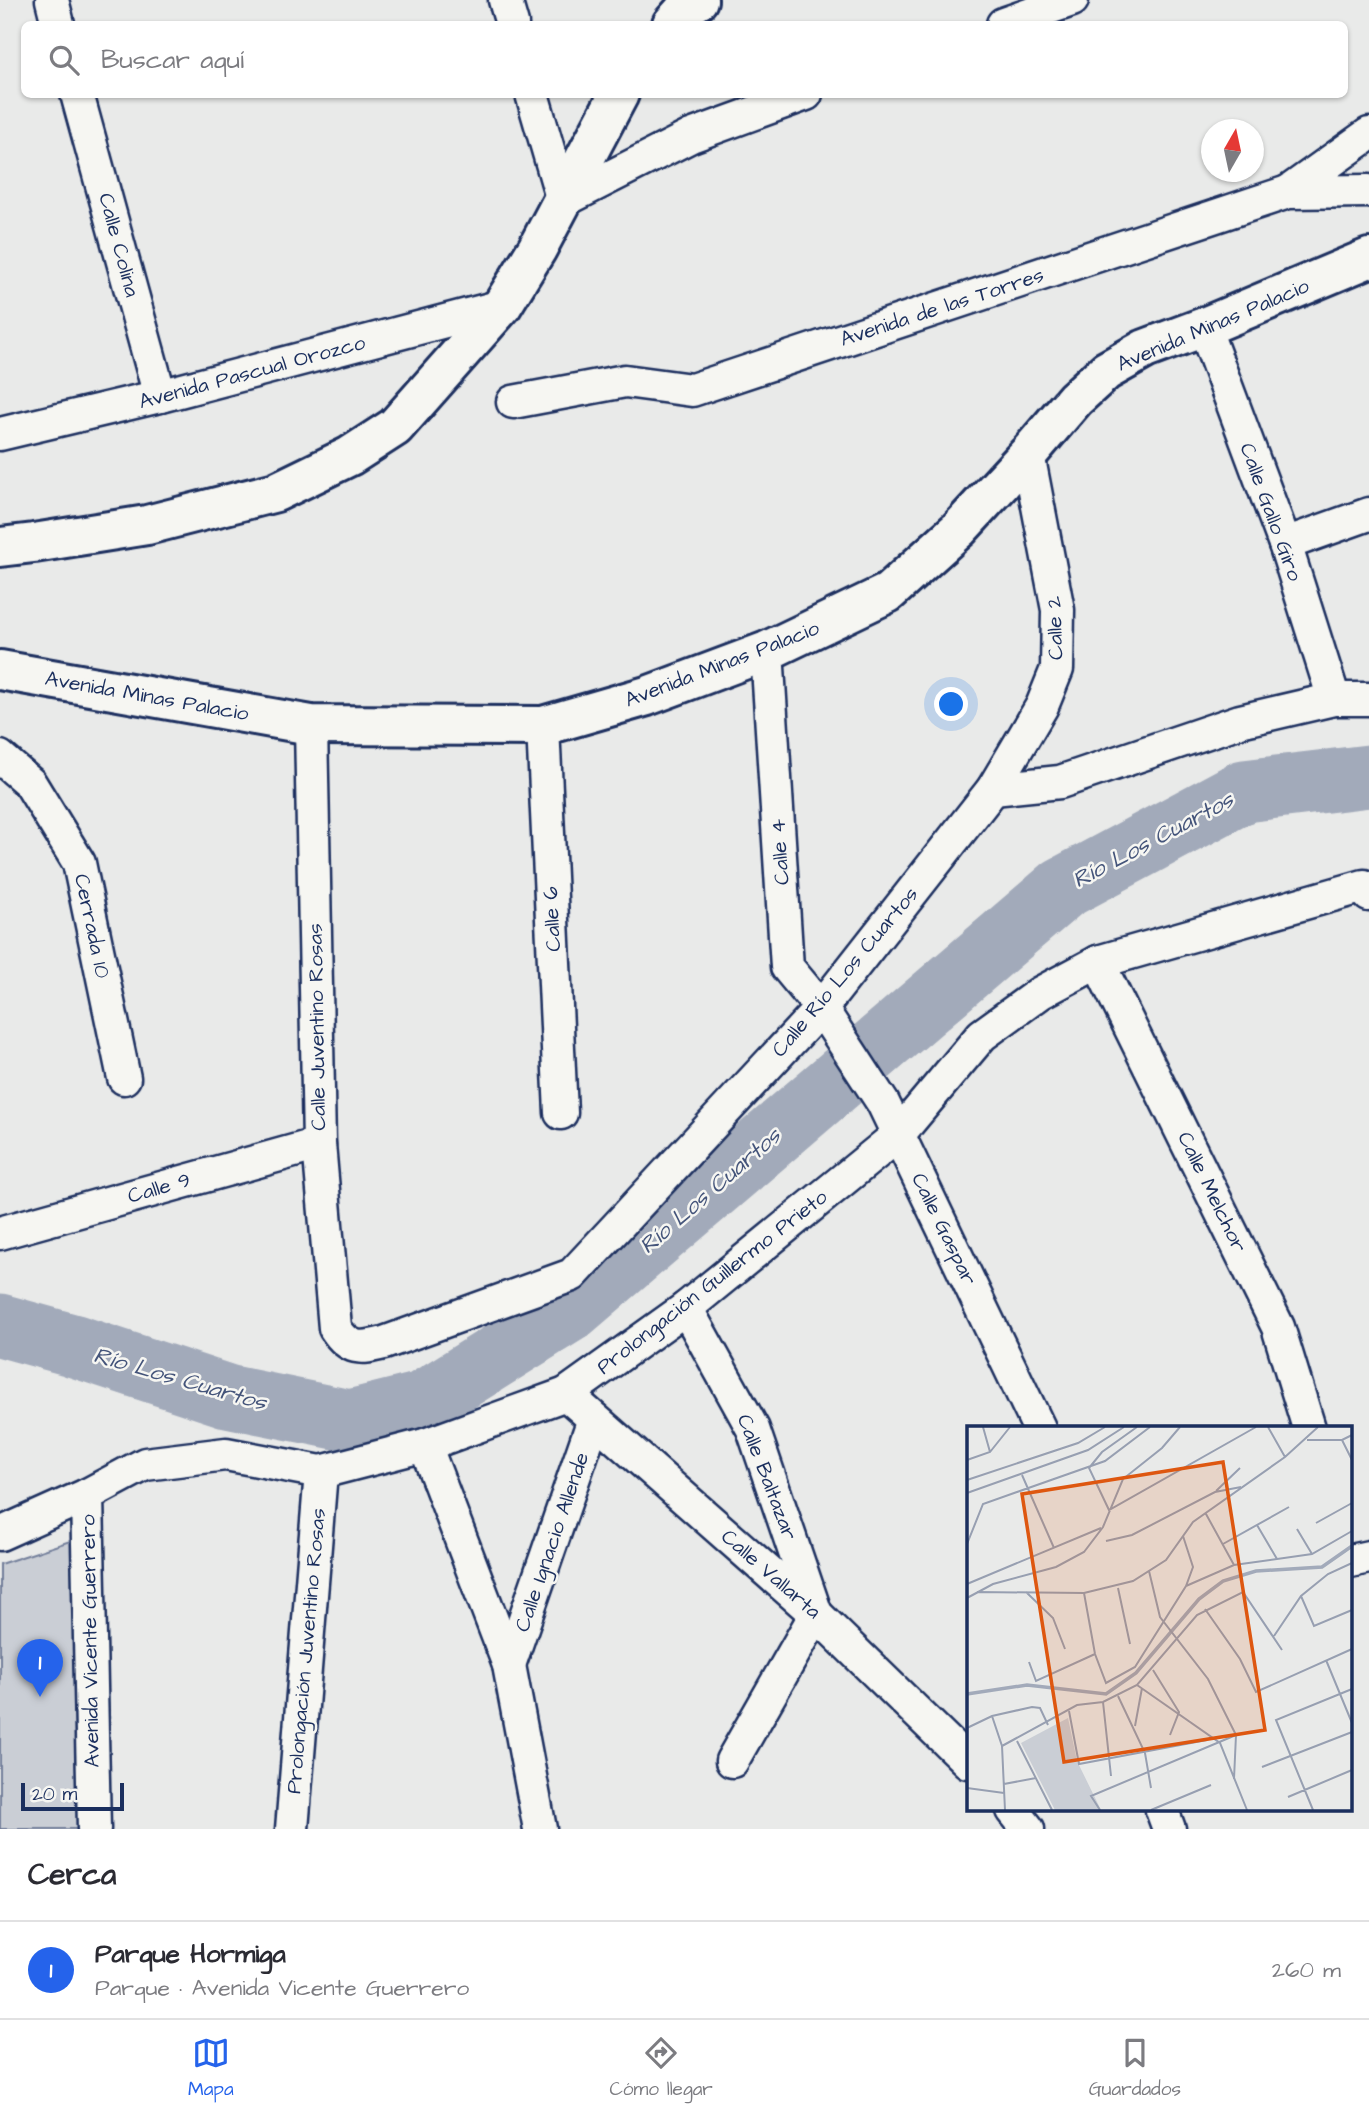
<!DOCTYPE html>
<html lang="es">
<meta charset="utf-8">
<style>
:root{--surface:#fff;--page:#f2f2f3;--text:#2b2b33;--muted:#7c7c81;--line:#e1e1e2;--accent:#2563eb}
body{margin:0;font-family:"Architects Daughter",sans-serif;background:var(--page);color:var(--text)}
.compass{position:absolute;left:1201px;top:119px;width:63px;height:63px;border-radius:50%;background:var(--surface);box-shadow:0 2px 5px #0004;rotate:9deg}
.scale{position:absolute;left:21px;bottom:18px;width:103px;box-sizing:border-box;padding-left:7px;border:4px solid #1b2f5e;border-top:0;font-size:19px;line-height:24px;white-space:nowrap;color:#1b2f5e;-webkit-text-stroke:5px #f6f6f2;paint-order:stroke}
.you{position:absolute;left:952px;top:705px;width:24px;height:24px;margin:-18px;border:5px solid #fff;border-radius:50%;background:#1a73e8;box-shadow:0 0 0 10px #1a73e833}
.badge{display:grid;place-items:center;width:46px;height:46px;border-radius:50%;background:var(--accent);color:#fff;font-size:23px;font-weight:700}
.pin{position:absolute;translate:-50% -58px;filter:drop-shadow(0 2px 4px #0008)}
.pin::after{content:'';position:absolute;top:37px;width:24px;height:21px;background:inherit;clip-path:polygon(0 0,100% 0,50% 100%)}
.list{margin:0;padding:0;list-style:none}
h2{display:flex;justify-content:space-between;align-items:center;height:91px;margin:0;padding:0 28px;font-size:30px}
h2 small{font-size:23px;font-weight:400;color:var(--muted)}
.list li{display:grid;grid-template-columns:46px 1fr auto;gap:21px;align-items:center;box-sizing:border-box;height:98px;padding:0 28px;border-top:2px solid var(--line)}
.list b{display:block;font-size:26px;white-space:nowrap}
.list p{margin:0;font-size:23px;white-space:nowrap;color:var(--muted)}
.list em{font-size:23px;font-style:normal;color:var(--muted)}
.icon{flex:none;width:38px;height:38px;fill:none;stroke:currentColor;stroke-width:2;stroke-linecap:round;stroke-linejoin:round}
.map{position:relative;flex:none;width:1369px;height:1829px;overflow:hidden}
.search{position:absolute;background:var(--surface);box-shadow:0 2px 5px #0004;left:21px;right:21px;top:21px;height:77px;display:flex;align-items:center;gap:18px;box-sizing:border-box;padding:0 24px;border-radius:10px;color:var(--muted);font-size:26px}
.sheet{height:189px;background:var(--surface)}
nav{display:flex;justify-content:space-around;align-items:center;box-sizing:border-box;height:98px;border-top:2px solid var(--line);background:var(--surface);font-size:19px;color:var(--muted)}
nav a{display:grid;justify-items:center;gap:4px}
nav .on{color:var(--accent)}
.map>svg:first-child{display:block}
</style>
<div class="map">
<svg width="1369" height="1829" viewBox="0 0 1369 1829">
<rect width="100%" height="100%" fill="#e9eae9"/>
<filter id="ink" filterUnits="userSpaceOnUse"><feTurbulence type="fractalNoise" baseFrequency=".0143" numOctaves="2"/><feDisplacementMap in="SourceGraphic" scale="14" xChannelSelector="R" yChannelSelector="G"/><feConvolveMatrix kernelMatrix="1 2 1 2 8 2 1 2 1" color-interpolation-filters="sRGB"/></filter>
<g filter="url(#ink)">
<path fill="#caced5" stroke="#727e9a" stroke-width="2" d="M73,1540L85,1829H0V1564Z"/>
<g fill="none" stroke-linecap="round" stroke-linejoin="round">
<path stroke="#a2aaba" stroke-width="63" d="M0,1325L72,1345L227,1396L350,1421L422,1403L569,1311L1063,888L1244,791L1369,776"/>
<g stroke="#1b2f5e" stroke-width="37">
<g id="minor">
<path d="M52,0L58,24"/>
<path d="M505,0L512,24"/>
<path d="M1003,24L1072,0"/>
<path d="M77,94L160,396"/>
<path d="M532,94L563,201L691,136L806,94"/>
<path d="M1288,192L1369,134"/>
<path d="M1204,327L1285,544L1334,699"/>
<path d="M513,402L625,381L692,390L1288,192L1369,191"/>
<path d="M0,434L160,396L502,306"/>
<path d="M1285,544L1369,514"/>
<path d="M767,651L787,967L821,1008L883,1103L1039,1428"/>
<path d="M311,725L319,1144L335,1328C349,1350 360,1349 384,1343L572,1275L821,1008L993,789L1042,706L1057,669L1058,610L1028,454"/>
<path d="M543,726L561,1113"/>
<path d="M0,757L30,783L79,863L124,1078"/>
<path d="M993,789L1060,782L1240,721L1334,699H1369"/>
<path d="M1098,962L1278,1327L1309,1428"/>
<path d="M0,1233L319,1144"/>
<path d="M686,1308L753,1429L816,1614L732,1761"/>
<path d="M566,1394L816,1614L968,1762"/>
<path d="M425,1445L509,1665L540,1829"/>
<path d="M87,1495L94,1829"/>
<path d="M0,1534L87,1495L145,1464L226,1454L321,1472L425,1445L566,1394L686,1308L898,1135L982,1035L1040,993L1098,962L1364,886L1369,895"/>
<path d="M1350,1561L1369,1557"/>
<path d="M509,1665L594,1419"/>
<path d="M1013,1810L1028,1829"/>
<path d="M1162,1810L1169,1829"/>
<path d="M292,1829L321,1472"/>
</g>
</g>
<g stroke="#1b2f5e" stroke-width="44">
<g id="secondary">
<path d="M672,24L687,7L698,0"/>
<path d="M0,547L34,543L147,525L276,492L350,456L395,427L502,306L537,249L619,94"/>
<path d="M0,670L311,725L543,726L647,696L767,651L888,593L959,529L1028,454L1075,399L1106,371L1145,349L1204,327L1369,258"/>
</g>
</g>
<use href="#minor" stroke="#f6f6f2" stroke-width="32"/>
<use href="#secondary" stroke="#f6f6f2" stroke-width="38"/>
</g>
</g>
<g text-anchor="middle" dominant-baseline="central" stroke-width="5" stroke-linejoin="round" paint-order="stroke">
<g font-size="21" fill="#1b2f5e" stroke="#f6f6f2">
<text transform="translate(119 245) rotate(75)">Calle Colina</text>
<text transform="translate(942 307) rotate(-18)">Avenida de las Torres</text>
<text transform="translate(1213 325) rotate(-23)">Avenida Minas Palacio</text>
<text transform="translate(252 372) rotate(-15)">Avenida Pascual Orozco</text>
<text transform="translate(1271 512) rotate(70)">Calle Gallo Giro</text>
<text transform="translate(1055 628) rotate(-92)">Calle 2</text>
<text transform="translate(722 664) rotate(-21)">Avenida Minas Palacio</text>
<text transform="translate(147 696) rotate(10)">Avenida Minas Palacio</text>
<text transform="translate(780 852) rotate(-94)">Calle 4</text>
<text transform="translate(552 919) rotate(-93)">Calle 6</text>
<text transform="translate(92 926) rotate(78)">Cerrada 10</text>
<text transform="translate(845 972) rotate(-50)">Calle Río Los Cuartos</text>
<text transform="translate(317 1027) rotate(-91)">Calle Juventino Rosas</text>
<text transform="translate(159 1188) rotate(-16)">Calle 9</text>
<text transform="translate(1212 1192) rotate(64)">Calle Melchor</text>
<text transform="translate(944 1229) rotate(64)">Calle Gaspar</text>
<text transform="translate(712 1282) rotate(-38)">Prolongación Guillermo Prieto</text>
<text transform="translate(767 1477) rotate(69)">Calle Baltazar</text>
<text transform="translate(552 1542) rotate(-71)">Calle Ignacio Allende</text>
<text transform="translate(771 1574) rotate(41)">Calle Vallarta</text>
<text transform="translate(90 1641) rotate(-91)">Avenida Vicente Guerrero</text>
<text transform="translate(306 1651) rotate(-85)">Prolongación Juventino Rosas</text>
</g>
<g font-size="23" font-style="italic" fill="#44547a" stroke="#f6f6f2">
<text transform="translate(1153 840) rotate(-28)">Río Los Cuartos</text>
<text transform="translate(710 1191) rotate(-41)">Río Los Cuartos</text>
<text transform="translate(180 1379) rotate(16)">Río Los Cuartos</text>
</g>
</g>
<g transform="translate(967 1426)">
<rect width="385" height="385" fill="#e9eae9"/>
<path d="M101,292L110,335L134,384H88L54,317Z" fill="#caced5"/>
<path fill="none" stroke="#a2aaba" stroke-width="3.5" d="M0,268L60,259L139,268L169,247L232,173L256,155L289,145L355,141L385,120"/>
<path fill="none" stroke="#979fb1" stroke-width="2" d="M16,1L23,26M170,1L135,26L122,42L142,84L289,1M301,1L318,31M340,14H375L385,9M375,14L385,34M0,34L23,26L43,1M55,49L87,122M0,54L111,17L138,1M249,65L273,42M0,67L121,24L157,1M239,88L267,139M349,97L385,77M290,99L310,133M330,103L345,128M139,115L165,109L248,66L274,61M0,118L16,78L138,35L183,1M256,118L322,81M182,145L193,191L241,253L269,309L267,353M0,158L134,102M219,160L267,139L345,128L385,105M151,162L163,218M10,166L117,167L166,155L199,134L226,96L318,31L351,1M59,166L86,192L98,223M117,167L128,228L139,257L168,241L219,160L226,141L216,110M334,170L347,200L385,184M0,172L26,158L89,141L117,126L136,101L156,53L195,22L213,1M238,183L273,233L289,266L385,223M307,210L334,170L361,148L385,137M359,234L385,297M62,236L69,255L128,228M186,244L212,286L203,309M170,259L253,317L280,384M151,270L178,327L184,362M136,276L144,350M102,285L112,338L240,314M25,290L35,320L38,384M168,300L175,262M0,302L25,290L65,281L73,282L81,299M50,315L85,384M35,320L110,279L136,276L170,259L230,189L276,166L315,224M295,341L385,306M37,358L69,352M0,362L37,367M321,371L385,344M133,384L124,370L269,309M184,384L244,359M346,384L309,294L385,263"/>
<path fill="#de5710" fill-opacity="0.15" stroke="#de5710" stroke-width="3.5" d="M256,36L298,304L97,336L55,68Z"/>
<rect width="385" height="385" fill="none" stroke="#1b2f5e" stroke-width="3.5"/>
</g>
</svg>
<svg class="compass" viewBox="-18 -18 36 36"><path d="M0-13l5 13h-10z" fill="#e53935"/><path d="M0 13l5-13h-10z" fill="#7c7c81"/></svg>
<div class="scale">20 m</div>
<div class="you"></div>
<div class="pin badge" style="left:40px;top:1697px">1</div>
<div class="search"><svg class="icon" aria-label="search" viewBox="0 0 24 24"><circle cx="10" cy="10" r="6"/><path d="M15 15l6 6"/></svg>Buscar aquí</div>
</div>
<section class="sheet">
<h2>Cerca<small></small></h2>
<ul class="list">
<li><span class="badge">1</span><div><b>Parque Hormiga</b><p>Parque · Avenida Vicente Guerrero</p></div><em>260 m</em></li>
</ul>
</section>
<nav>
<a class="on"><svg class="icon" aria-label="map" viewBox="0 0 24 24"><path d="M3 6l6-2 6 2 6-2v14l-6 2-6-2-6 2zM9 4v14M15 6v14"/></svg>Mapa</a>
<a><svg class="icon" aria-label="directions" viewBox="0 0 24 24"><path d="M12 3l9 9-9 9-9-9zM9 14v-3h6M13 9l2 2-2 2"/></svg>Cómo llegar</a>
<a><svg class="icon" aria-label="saved" viewBox="0 0 24 24"><path d="M7 4h10v16l-5-4-5 4z"/></svg>Guardados</a>
</nav>
